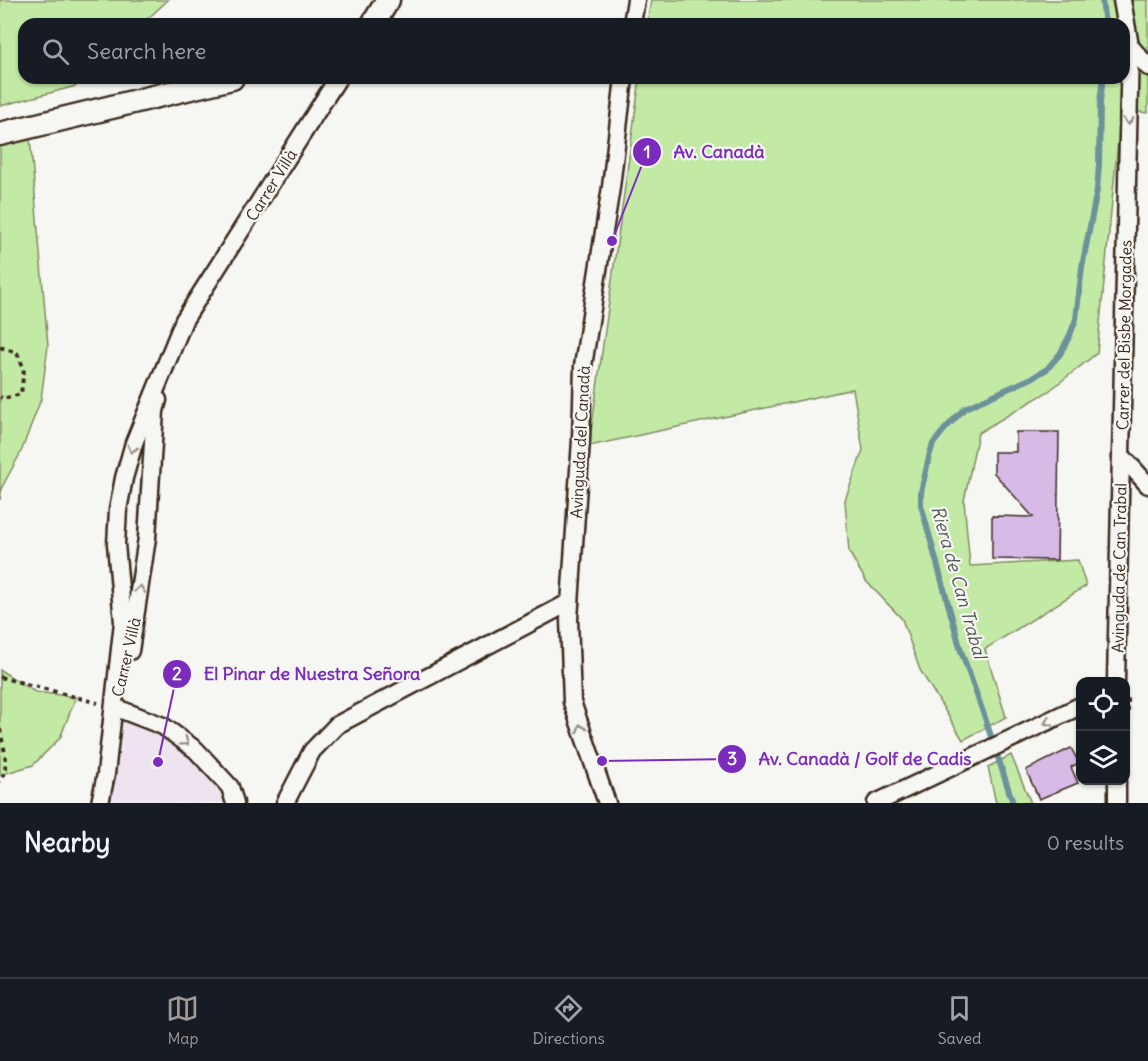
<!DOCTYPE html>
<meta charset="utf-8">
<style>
:root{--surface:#171b24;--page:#242831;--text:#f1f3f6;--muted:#9ea1a6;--line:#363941;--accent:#9f9995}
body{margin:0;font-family:Delius,sans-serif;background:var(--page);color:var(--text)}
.controls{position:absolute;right:18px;bottom:18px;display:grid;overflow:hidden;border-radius:12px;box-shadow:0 2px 4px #0004}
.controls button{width:54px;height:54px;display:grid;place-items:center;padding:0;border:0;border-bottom:2px solid var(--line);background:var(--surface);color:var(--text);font:30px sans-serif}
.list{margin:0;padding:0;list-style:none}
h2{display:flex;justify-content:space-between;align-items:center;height:78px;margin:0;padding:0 24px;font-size:26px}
h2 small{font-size:20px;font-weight:400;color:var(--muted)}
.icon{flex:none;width:33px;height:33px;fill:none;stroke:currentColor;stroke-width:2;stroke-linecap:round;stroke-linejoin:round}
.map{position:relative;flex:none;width:1148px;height:803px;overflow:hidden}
.search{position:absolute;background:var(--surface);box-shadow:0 2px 4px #0004;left:18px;right:18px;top:18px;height:66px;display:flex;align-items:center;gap:15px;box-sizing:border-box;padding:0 21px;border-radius:18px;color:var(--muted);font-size:22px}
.sheet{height:174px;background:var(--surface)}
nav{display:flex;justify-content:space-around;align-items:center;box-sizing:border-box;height:84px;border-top:2px solid var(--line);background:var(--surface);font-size:16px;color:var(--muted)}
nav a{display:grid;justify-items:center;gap:3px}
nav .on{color:var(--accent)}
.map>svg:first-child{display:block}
</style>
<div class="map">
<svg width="1148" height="803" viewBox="0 0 1148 803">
<rect width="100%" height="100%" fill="#f6f6f2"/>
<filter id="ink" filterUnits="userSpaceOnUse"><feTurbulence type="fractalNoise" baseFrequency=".0167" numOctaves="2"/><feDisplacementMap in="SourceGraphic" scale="12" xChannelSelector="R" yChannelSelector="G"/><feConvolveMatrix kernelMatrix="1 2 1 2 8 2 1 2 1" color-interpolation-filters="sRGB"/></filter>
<g filter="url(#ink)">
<path fill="#ede4ef" d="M122,717L163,726L235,803H100Z"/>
<g fill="#c3eaa5" stroke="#7f8a62" stroke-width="1.5">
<path d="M0,0H168L142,24H24V78H85L76,86L0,106Z"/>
<path d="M651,0H1148V113L1121,110L1097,353L1049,391L978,433L964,501L970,566L1078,560L1086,586L985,649L1006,717L963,740L920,670L902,619L866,581L849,552L845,500L863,450L853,389L589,446L640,78H1124V24H647Z"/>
<path d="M29,126L48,346L41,399L21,452L2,487L0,500V133Z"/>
<path d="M0,670L35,692L76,697L60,738L33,765L0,775Z"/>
<path d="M1011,755L1031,803H996L988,767Z"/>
</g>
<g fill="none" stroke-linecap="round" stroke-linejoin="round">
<g stroke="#6c919b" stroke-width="6">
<path d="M1102,0L1105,24"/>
<path d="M1013,803L984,715L961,651L921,505V492L930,453L933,444L944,430L965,408L1032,378L1047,369L1060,354L1070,335L1076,319L1082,267L1097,190L1099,165L1100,102L1103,78"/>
</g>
</g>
<g fill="#d8bae7" stroke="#3b2a1e" stroke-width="1.5">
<path d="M1016,432H1059L1057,560L992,559V516L1033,517L994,473V452H1016Z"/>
<path d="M1071,748L1079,763L1071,767L1078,783L1039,799L1026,770Z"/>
</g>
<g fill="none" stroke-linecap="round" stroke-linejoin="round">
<g stroke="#3b2a1e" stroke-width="21">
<g id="street">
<path d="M632,24L636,0"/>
<path d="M1130,46L1148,67"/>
<path d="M1121,455L1148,485"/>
<path d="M130,651L147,538L155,411L158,400"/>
<path d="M1116,682L1130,46L1122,0"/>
<path d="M114,707L163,726L196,750L230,787L235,803"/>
<path d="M1117,780V803"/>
<path d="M100,803L106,774L123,622L116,544L118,510L124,478L134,443L184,320L338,78"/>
<path d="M285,803L312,751L337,725L570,602"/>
<path d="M607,803L572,702L569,619L581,440L583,366L611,187L624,78"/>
<path d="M876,803L1080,706"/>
</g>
</g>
<g stroke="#3b2a1e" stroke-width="27">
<g id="secondary">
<path d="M373,24L388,0"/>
<path d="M0,134L232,78"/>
</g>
</g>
<g stroke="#3b2a1e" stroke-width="4" stroke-dasharray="4.5 4.5" stroke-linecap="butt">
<path d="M0,347L17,353L24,369L21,394L3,399L0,397"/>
<path d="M0,677L98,703"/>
<path d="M0,729C3,749 11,763 0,782"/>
<path d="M1128,766V696"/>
</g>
<use href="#street" stroke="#f6f6f2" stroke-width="16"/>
<use href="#secondary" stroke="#f6f6f2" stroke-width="22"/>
</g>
<defs><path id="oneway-chevron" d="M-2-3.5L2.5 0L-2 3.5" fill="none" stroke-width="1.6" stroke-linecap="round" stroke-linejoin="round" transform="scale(1.5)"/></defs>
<g stroke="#989088">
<use href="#oneway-chevron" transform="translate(1128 121) rotate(92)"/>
<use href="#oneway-chevron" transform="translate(132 449) rotate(107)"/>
<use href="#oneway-chevron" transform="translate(140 589) rotate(-83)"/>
<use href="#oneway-chevron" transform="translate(1048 722) rotate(155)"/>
<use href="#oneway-chevron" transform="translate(581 728) rotate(-109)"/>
<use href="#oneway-chevron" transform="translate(185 742) rotate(37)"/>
</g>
</g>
<g text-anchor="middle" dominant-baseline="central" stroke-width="4.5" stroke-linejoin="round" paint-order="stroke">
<g font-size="16" fill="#3b2a1e" stroke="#f6f6f2">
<text transform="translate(271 185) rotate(-58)">Carrer Villà</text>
<text transform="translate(1124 335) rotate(-89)">Carrer del Bisbe Morgades</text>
<text transform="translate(580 442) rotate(-87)">Avinguda del Canadà</text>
<text transform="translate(1119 568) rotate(-89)">Avinguda de Can Trabal</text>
<text transform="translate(126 657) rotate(-77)">Carrer Villà</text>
</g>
<g font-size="18" font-style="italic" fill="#505552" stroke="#f6f6f2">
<text transform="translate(959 582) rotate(74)">Riera de Can Trabal</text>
</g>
</g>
<path fill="none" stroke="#7b2cbf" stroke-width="2" d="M612 241L647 152M158 762L177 674M602 761L732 759"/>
<g fill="#7b2cbf" stroke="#f6f6f2" stroke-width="2">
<circle cx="612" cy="241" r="6"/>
<circle cx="158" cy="762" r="6"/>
<circle cx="602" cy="761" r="6"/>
<circle cx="647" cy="152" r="15"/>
<circle cx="177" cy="674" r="15"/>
<circle cx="732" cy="759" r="15"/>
</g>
<g font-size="18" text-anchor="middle" font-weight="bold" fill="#fff">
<text x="647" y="158">1</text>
<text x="177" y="680">2</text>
<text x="732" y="765">3</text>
</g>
<g font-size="18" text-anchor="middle" font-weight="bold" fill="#7b2cbf" stroke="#f6f6f2" stroke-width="4.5" stroke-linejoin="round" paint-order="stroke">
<text x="719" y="158">Av. Canadà</text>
<text x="312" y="680">El Pinar de Nuestra Señora</text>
<text x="865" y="765">Av. Canadà / Golf de Cadis</text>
</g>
</svg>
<div class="controls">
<button><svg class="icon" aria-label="locate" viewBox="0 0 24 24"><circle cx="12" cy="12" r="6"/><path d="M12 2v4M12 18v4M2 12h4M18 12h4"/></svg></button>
<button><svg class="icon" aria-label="layers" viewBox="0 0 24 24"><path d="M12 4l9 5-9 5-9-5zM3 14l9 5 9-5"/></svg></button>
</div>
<div class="search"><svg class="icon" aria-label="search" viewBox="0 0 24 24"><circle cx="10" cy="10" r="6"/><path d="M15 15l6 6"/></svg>Search here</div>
</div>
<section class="sheet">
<h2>Nearby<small>0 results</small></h2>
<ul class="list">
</ul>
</section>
<nav>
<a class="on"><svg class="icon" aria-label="map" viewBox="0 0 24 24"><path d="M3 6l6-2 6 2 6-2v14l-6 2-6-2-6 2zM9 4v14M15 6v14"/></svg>Map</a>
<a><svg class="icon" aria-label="directions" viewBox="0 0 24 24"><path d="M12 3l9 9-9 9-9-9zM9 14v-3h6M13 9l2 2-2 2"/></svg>Directions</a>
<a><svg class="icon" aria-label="saved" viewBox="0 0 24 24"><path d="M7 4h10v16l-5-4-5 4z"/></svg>Saved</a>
</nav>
